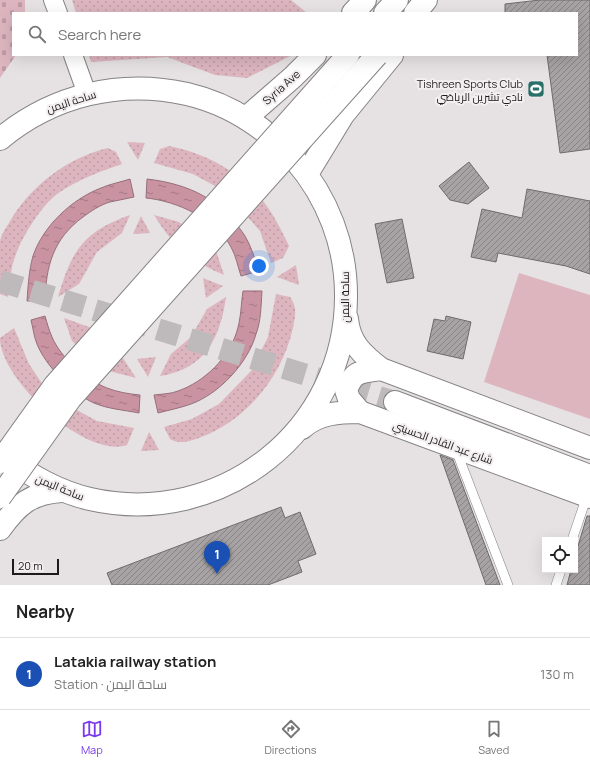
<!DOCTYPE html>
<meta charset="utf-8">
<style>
:root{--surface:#fff;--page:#f2f2f2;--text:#222;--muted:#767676;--line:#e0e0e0;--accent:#7c3aed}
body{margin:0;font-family:Manrope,Cairo,sans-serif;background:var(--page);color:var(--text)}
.controls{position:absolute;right:12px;bottom:12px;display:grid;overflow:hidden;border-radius:0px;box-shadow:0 4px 16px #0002}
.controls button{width:36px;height:36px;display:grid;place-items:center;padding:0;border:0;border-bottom:1px solid var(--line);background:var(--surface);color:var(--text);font:20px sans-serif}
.scale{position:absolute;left:12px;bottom:10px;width:47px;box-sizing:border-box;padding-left:4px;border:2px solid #1c1b1b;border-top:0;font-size:11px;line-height:14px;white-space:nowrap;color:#1c1b1b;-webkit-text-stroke:3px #f3eff0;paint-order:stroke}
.you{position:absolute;left:259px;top:266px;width:14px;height:14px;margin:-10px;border:3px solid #fff;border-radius:50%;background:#1a73e8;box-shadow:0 0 0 6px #1a73e833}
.badge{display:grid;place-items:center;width:26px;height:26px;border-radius:50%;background:var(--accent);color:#fff;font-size:13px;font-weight:700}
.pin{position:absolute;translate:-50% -33px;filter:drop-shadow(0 1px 2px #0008)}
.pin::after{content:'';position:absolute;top:21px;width:14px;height:12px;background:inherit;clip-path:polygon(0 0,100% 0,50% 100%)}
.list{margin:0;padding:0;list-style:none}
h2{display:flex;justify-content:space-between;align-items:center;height:52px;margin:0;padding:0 16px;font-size:17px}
h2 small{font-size:13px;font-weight:400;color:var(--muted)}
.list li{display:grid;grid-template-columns:26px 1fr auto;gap:12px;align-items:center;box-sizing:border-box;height:72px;padding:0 16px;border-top:1px solid var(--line)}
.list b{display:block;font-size:15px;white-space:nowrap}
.list p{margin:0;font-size:13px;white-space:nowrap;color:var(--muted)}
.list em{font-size:13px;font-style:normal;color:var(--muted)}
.icon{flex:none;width:22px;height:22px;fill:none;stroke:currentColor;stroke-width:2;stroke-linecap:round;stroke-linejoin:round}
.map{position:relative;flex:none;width:590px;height:585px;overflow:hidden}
.search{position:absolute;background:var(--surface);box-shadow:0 4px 16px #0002;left:12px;right:12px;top:12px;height:44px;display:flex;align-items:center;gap:10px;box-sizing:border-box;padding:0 14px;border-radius:0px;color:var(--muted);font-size:15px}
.sheet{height:124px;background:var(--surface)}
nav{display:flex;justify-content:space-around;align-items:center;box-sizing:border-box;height:56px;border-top:1px solid var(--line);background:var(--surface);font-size:11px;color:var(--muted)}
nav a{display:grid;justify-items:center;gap:2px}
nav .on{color:var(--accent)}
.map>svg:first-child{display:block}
</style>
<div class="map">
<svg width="590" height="585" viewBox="0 0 590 585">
<defs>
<pattern id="grass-dots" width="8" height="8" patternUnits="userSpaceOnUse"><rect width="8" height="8" fill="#dcb5bf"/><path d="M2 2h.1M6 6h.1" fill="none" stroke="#bc9ba4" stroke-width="1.8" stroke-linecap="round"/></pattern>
<pattern id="cemetery-stones" width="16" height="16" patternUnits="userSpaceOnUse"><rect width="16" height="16" fill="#dcb5bf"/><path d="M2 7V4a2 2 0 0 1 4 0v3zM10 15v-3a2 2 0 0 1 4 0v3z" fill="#bc9ba4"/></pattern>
<pattern id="water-ripples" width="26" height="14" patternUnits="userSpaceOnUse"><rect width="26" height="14" fill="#ca93a2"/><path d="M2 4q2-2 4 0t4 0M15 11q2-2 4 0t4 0" fill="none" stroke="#a37783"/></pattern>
<pattern id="building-hatch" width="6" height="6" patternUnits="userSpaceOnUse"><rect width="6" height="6" fill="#a7a3a4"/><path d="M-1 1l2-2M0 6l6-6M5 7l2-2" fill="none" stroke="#878485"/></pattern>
</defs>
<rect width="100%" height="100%" fill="#e6e2e3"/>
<g fill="url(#grass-dots)">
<path d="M72,0H291L307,13H76Z"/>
<path d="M89,55H292L247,78L215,75L167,57L91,62Z"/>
<path d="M127,142L145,143L138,160Z"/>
<path d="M169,146C201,152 238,170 259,196C272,211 281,229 289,246L283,258L271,263L260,231L231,198L215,186L193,174L154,163L160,149Z"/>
<path d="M108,148L116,152L122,164C99,172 77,180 57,194C39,208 17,244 12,267C10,277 10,287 8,297L0,294C0,278 0,258 0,242C1,235 5,229 9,223C30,186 67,158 108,148Z"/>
<path d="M130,215L122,233L97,252L79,284L58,297C72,250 83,232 130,215Z"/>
<path d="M154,215L179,222L215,248L224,275C191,261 173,246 154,215Z"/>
<path d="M141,216L150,233L133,234Z"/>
<path d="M296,265L299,285L277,277Z"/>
<path d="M203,278L223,286L206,298Z"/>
<path d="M81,294L83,313L64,307Z"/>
<path d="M276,294L290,297C298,308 295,316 293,328C282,377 246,421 199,438C189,441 181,445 170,439L164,427L192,419L219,404L251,371L268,337Z"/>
<path d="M226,297C220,339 205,369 160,376L171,354L191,337L207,309Z"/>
<path d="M64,318L89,327L119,352L136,378L105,370L72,341Z"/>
<path d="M14,328L29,364L43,385L75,409L97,421L134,428L127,445C86,459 0,380 0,338Z"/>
<path d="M156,357L148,377L137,359Z"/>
<path d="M149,432L159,450L141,451Z"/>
</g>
<path fill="url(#cemetery-stones)" d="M0,0H25V13H13V55H16L0,78Z"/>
<path fill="#dcb5bf" d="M519,273L590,295V419L484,382Z"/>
<g fill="url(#water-ripples)" stroke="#966f7a">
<path d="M130,179L134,197C126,199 118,200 110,202C100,205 91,211 83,217C53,239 46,266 45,301H27C28,286 29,270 33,256C43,226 72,199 101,188C110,184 121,182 130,179Z"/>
<path d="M147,179C189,184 221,199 245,236C251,246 255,259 259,271L241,276C238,267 236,256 231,247C216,219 177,201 146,198Z"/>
<path d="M243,291H262C261,306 261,321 256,334C248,363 219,394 191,404C180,408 169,410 158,413L154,395C161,394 171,394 178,391C204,382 229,358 237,331C241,318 241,305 243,291Z"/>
<path d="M45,316C47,323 49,330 52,337C61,358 86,380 107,388C117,392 129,394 140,395L139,413C124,410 108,409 94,403C73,394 45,365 37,344C34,337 33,328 31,320Z"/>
</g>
<g fill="url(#building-hatch)" stroke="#6e6b6c">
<path d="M540,0H590V149L560,153L547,55H577V13H505V4Z"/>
<path d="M469,162L489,188L468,204L450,200L439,186Z"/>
<path d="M527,189L590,201V274L566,266L498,253L496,262L471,257L482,209L522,218Z"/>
<path d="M402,219L414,278L387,283L375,224Z"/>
<path d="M446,316L471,322L463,359L427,351L434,319L445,321Z"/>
<path d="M440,455L453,460L500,585H486Z"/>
<path d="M281,507L285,518L300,512L316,554L298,561L302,572L268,585H112L107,573Z"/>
<path d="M587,516H590V585H567L571,570H575V556Z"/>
</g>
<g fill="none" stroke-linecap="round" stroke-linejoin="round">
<path stroke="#bebabb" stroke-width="22" stroke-dasharray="22 11" stroke-linecap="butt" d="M0,281L395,402"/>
<g stroke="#868383" stroke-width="10">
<g id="lane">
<path d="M456,450L508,585"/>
<path d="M572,540L587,496"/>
<path d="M556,585L561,570"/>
</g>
</g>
<g stroke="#868383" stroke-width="20">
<g id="street">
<path d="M53,0L58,13"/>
<path d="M73,55L87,94"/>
</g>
</g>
<g stroke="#868383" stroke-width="24">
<path id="secondary" d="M395,402L590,476"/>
</g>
<g stroke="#868383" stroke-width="24">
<g id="primary">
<path d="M353,13L365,0"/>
<path d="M385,13L397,0"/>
<path d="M415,13L426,0"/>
<path d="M246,118L293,77L315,55"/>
<path d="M0,139C53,95 120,79 187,94C230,104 266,128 295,160C328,198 346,246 346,295C347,430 221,529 90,499C59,492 32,476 5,458"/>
<path d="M307,174L343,115L392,55"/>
<path d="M347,319C349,343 363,355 381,369L590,448"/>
<path d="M360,412L349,399L346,390C354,370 361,372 381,369"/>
<path d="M302,428C318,413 340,412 360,412L590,497"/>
<path d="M0,529C18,504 31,493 62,491"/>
</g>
</g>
<use href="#lane" stroke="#fff" stroke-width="9"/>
<use href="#street" stroke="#fff" stroke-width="18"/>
<use href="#secondary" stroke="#fff" stroke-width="22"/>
<use href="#primary" stroke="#fff" stroke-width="22"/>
<g stroke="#868383" stroke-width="24" stroke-linecap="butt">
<g id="primary-bridge">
<path d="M0,462L55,385L348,55"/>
<path d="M0,497L70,399L377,55"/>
</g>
</g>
<use href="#primary-bridge" stroke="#fff" stroke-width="22"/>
</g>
<defs>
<g id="stadium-square" transform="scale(0.9)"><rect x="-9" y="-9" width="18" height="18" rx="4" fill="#287068" stroke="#f3eff0"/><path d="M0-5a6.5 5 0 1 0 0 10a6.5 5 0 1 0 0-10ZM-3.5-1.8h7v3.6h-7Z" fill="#fff"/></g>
</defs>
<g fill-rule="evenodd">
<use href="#stadium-square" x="536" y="89"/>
</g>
<g text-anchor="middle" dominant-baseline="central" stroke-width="4" stroke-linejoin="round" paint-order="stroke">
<g font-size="11" fill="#1c1b1b" stroke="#f3eff0" text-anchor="end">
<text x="523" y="83">Tishreen Sports Club<tspan x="523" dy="13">نادي تشرين الرياضي</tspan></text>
</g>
<g font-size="11" fill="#1c1b1b" stroke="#f3eff0">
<text transform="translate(281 87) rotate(-42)">Syria Ave</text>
<text transform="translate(71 101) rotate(-18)">ساحة اليمن</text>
<text transform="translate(344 297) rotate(-90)">ساحة اليمن</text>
<text transform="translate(443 442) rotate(20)">شارع عبد القادر الحسيني</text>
<text transform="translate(60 487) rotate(22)">ساحة اليمن</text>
</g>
</g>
</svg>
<div class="controls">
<button><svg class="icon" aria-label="locate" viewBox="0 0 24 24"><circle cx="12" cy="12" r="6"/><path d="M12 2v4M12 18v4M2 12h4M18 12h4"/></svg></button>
</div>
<div class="scale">20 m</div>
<div class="you"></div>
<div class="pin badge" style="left:217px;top:574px;background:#1a4fb4">1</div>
<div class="search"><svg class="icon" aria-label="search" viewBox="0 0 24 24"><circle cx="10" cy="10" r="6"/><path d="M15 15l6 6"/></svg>Search here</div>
</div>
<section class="sheet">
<h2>Nearby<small></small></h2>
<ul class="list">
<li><span class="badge" style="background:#1a4fb4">1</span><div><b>Latakia railway station</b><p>Station · ساحة اليمن</p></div><em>130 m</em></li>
</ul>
</section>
<nav>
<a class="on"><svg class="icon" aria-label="map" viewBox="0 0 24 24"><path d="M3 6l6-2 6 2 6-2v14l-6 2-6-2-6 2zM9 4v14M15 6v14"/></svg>Map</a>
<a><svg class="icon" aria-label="directions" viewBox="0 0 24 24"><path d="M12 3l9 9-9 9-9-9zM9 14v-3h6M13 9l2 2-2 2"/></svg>Directions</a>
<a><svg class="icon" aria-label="saved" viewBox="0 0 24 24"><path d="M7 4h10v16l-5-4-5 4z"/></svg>Saved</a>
</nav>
